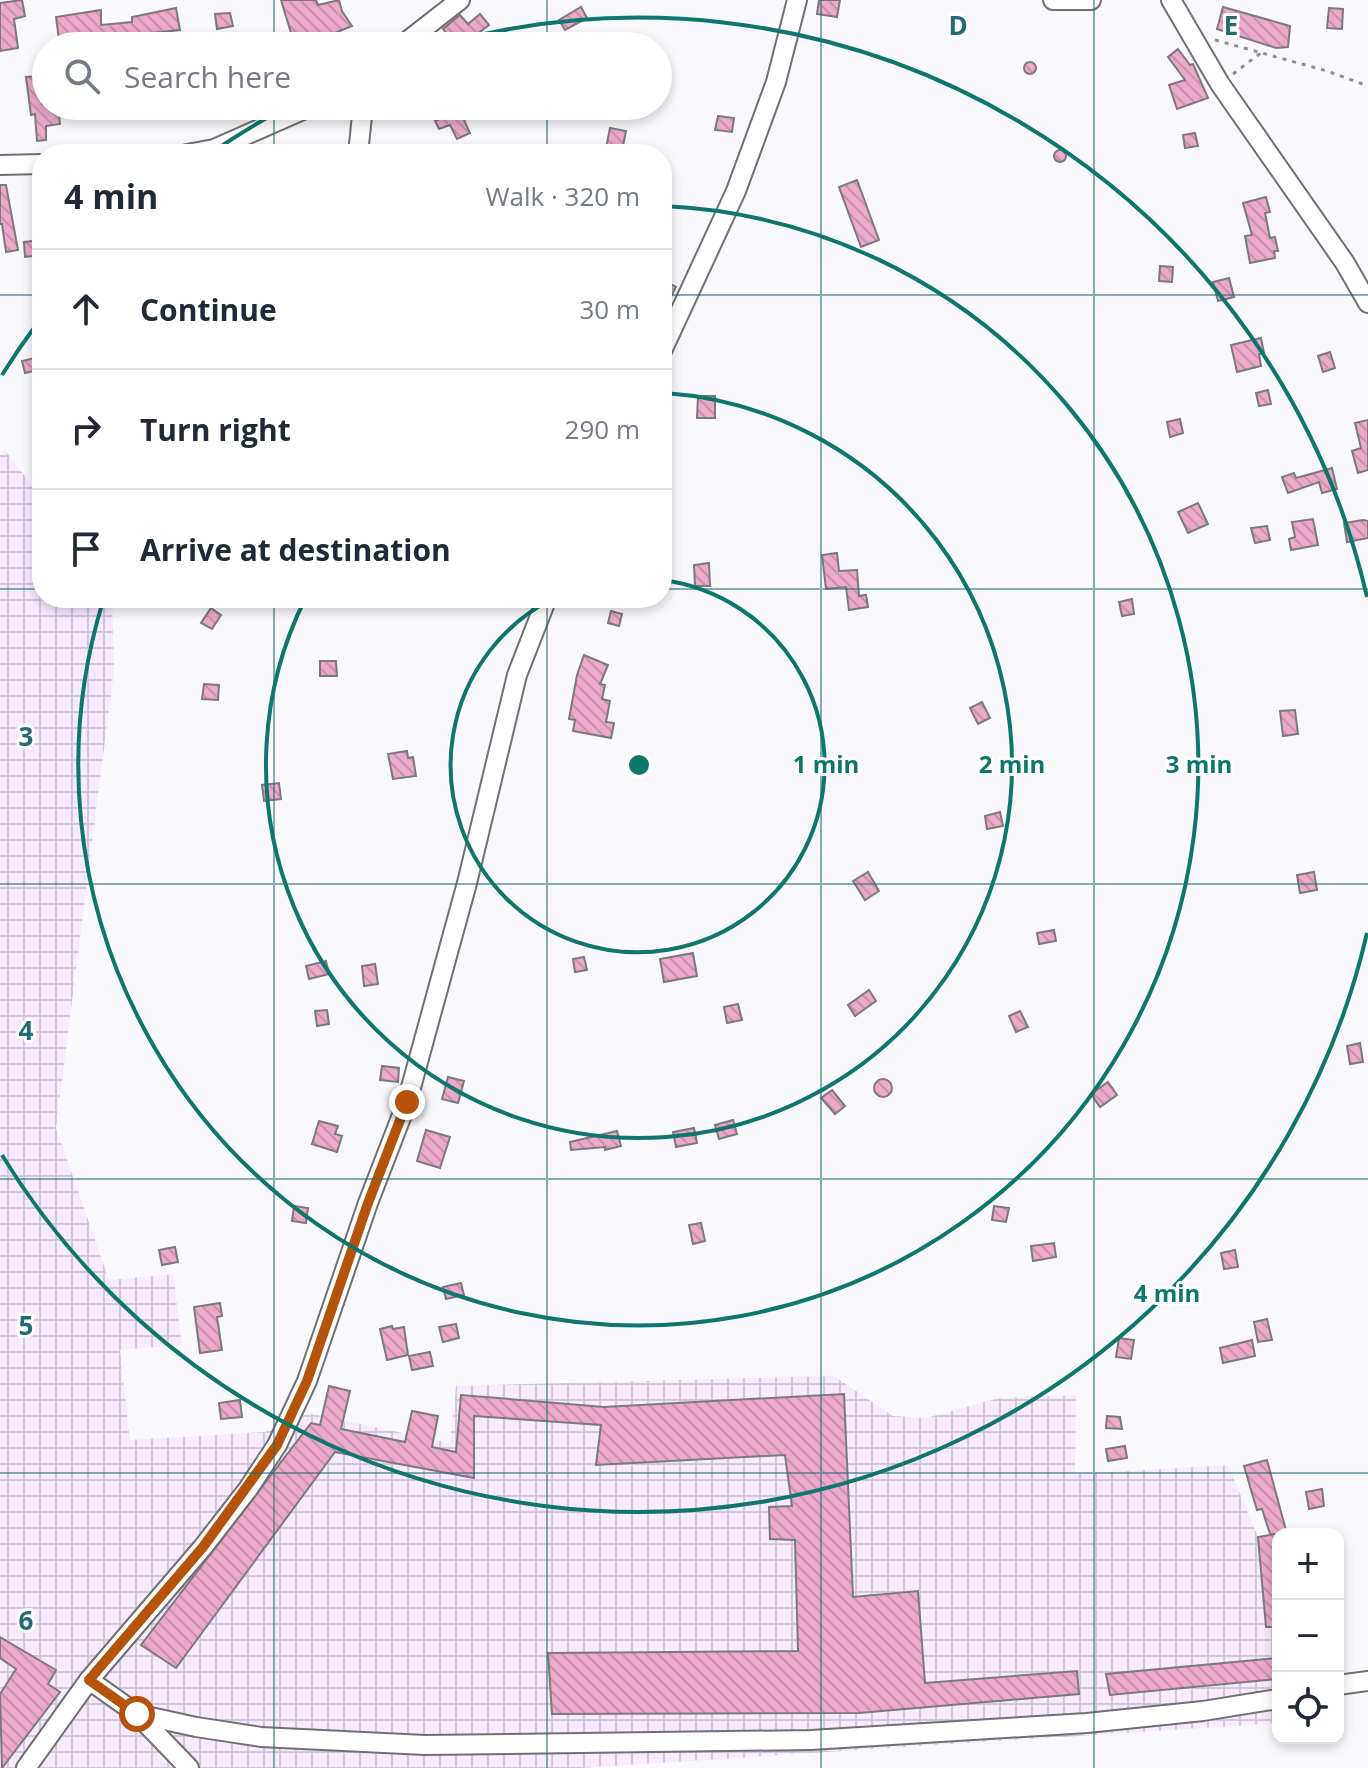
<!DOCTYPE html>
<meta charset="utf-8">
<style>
:root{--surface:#fff;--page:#f2f2f3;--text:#1f2937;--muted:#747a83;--line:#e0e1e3}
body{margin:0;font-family:"Open Sans",sans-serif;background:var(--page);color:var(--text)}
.controls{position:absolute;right:24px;bottom:24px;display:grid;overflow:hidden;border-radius:16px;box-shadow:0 4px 12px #0003}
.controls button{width:72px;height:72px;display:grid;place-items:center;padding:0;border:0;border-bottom:2px solid var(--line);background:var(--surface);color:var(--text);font:40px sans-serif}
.stop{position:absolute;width:24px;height:24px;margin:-18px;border:6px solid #b45309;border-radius:50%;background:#fff}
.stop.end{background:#b45309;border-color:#fff;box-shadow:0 2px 8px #0008}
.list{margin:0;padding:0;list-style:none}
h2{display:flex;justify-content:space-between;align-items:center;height:104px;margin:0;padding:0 32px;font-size:34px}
h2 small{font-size:26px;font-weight:400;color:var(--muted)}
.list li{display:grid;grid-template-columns:52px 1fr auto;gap:24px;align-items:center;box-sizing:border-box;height:120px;padding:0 32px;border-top:2px solid var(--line)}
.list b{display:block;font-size:30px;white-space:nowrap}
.list em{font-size:26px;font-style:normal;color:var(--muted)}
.icon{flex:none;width:44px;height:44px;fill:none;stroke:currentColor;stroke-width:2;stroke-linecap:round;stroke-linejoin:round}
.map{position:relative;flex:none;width:1368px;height:1768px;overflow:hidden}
.search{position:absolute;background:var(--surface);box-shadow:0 4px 12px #0003;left:32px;top:32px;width:640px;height:88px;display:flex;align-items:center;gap:20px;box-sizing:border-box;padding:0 28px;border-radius:44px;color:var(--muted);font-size:30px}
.panel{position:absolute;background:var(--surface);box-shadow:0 4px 12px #0003;left:32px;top:144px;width:640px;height:464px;border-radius:32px}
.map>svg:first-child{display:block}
</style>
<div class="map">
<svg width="1368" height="1768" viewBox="0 0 1368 1768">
<defs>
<pattern id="industrial-grid" width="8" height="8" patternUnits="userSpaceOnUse" patternTransform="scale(2)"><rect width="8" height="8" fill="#f7eafe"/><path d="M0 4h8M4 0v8" fill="none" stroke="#d3c8d9"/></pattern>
<pattern id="building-back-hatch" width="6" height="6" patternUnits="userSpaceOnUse" patternTransform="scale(2)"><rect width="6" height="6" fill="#eca9ca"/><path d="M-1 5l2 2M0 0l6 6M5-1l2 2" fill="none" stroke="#ca91ad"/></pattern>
</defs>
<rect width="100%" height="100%" fill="#f9f9fd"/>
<path fill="url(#industrial-grid)" d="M5,450L42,499V598H112L114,669L56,1128L109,1280L173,1274L182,1345L120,1350L130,1440L265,1432L308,1413L450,1443L456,1386L834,1376L893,1416L926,1418L999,1398L1076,1395L1075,1474L1228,1465L1258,1537L1289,1531V1534H1278V1723L580,1768H0V455Z"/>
<g fill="url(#building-back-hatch)" stroke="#7c797a" stroke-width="2">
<path d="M22,0L25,16L14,19L18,48L0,51V3Z"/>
<path d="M281,0H316L318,5L339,0L342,11L352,26L320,39L324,46H295Z"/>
<path d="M819,0H840L837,17L817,14Z"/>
<path d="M581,7L587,18L565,30L559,20Z"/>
<path d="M1223,7L1290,26L1288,47L1276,48L1217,29Z"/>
<path d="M176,8L180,30L113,37L86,45L85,39L68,42V38L59,40L56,17L101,10V25L132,22V17Z"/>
<path d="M1329,8L1343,9L1342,29L1327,28Z"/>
<path d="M230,13L233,26L217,29L215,14Z"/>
<path d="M480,14L489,25L461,46H456L443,29L460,15L468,24Z"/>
<path d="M1178,49L1190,65L1193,64L1208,98L1177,109L1169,85L1185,80L1168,57Z"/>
<circle cx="1030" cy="68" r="6"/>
<path d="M40,76L42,104L58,106L60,124L46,126V140L37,141L35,114L31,115L26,77Z"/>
<path d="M467,106L498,107L464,120L470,133L457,139L450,125L439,129L435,121Z"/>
<path d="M718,116L734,118L732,132L715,130Z"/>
<path d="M610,128L626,131L622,151L606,148Z"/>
<path d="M1195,133L1198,146L1185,148L1183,135Z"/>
<circle cx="1060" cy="156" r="6"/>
<path d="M857,180L879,240L861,247L839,187Z"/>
<path d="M0,185H6L18,250L6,252L2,224H0Z"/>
<path d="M1266,197L1270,212L1265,213L1270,238L1275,237L1278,251H1274L1275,258L1250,263L1245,236L1252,235L1243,203Z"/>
<path d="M42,240V255L25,257L24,242Z"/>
<path d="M1160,266L1173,267L1172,282L1159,281Z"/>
<path d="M1229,278L1234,297L1218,301L1213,282Z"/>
<path d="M662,279L676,287L662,315Z"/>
<path d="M1261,338L1264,353L1259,354L1261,366L1237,372L1231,345Z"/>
<path d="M1330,352L1335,368L1323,372L1318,356Z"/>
<path d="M39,357L42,369L25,373L22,361Z"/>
<path d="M1268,390L1271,404L1259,406L1256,393Z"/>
<path d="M698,396H715V418H697Z"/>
<path d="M1180,419L1183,433L1170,437L1167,422Z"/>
<path d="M1368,420V470L1358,473L1352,451L1361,448L1355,423Z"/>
<path d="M1332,468L1337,489L1322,493L1319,482L1288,493L1282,477L1294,473L1296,478Z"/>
<path d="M1198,503L1208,524L1188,533L1178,512Z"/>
<path d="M1313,519L1318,545L1291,550L1289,539L1295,537L1292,522Z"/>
<path d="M1363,520L1368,521V538L1347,542L1344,523Z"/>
<path d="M1267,526L1270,540L1255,543L1251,528Z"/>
<path d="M837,553L839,571L857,570L859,596L866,595L868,607L849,610L846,587L826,589L822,555Z"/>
<path d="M709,563L710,586H695L694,565Z"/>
<path d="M1132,599L1134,614L1122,616L1119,602Z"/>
<path d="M211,608L221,615L212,629L201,623Z"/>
<path d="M611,611L622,614L619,626L608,623Z"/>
<path d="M584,655L608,665L600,684L605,685L602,699L610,701L606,722L614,723L611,738L573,731L575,720L569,719L577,675Z"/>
<path d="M320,661H336L337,676H320Z"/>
<path d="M204,684L219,685L218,700L202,699Z"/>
<path d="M982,702L990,718L978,724L970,708Z"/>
<path d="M1295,710L1298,734L1283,736L1280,711Z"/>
<path d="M407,751L408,758L413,757L416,776L393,779L388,754Z"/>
<path d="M279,783L281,799L264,801L262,785Z"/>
<path d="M1000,812L1003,826L987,829L985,816Z"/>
<path d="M868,872L879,891L865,900L853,881Z"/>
<path d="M1314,872L1317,890L1300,893L1297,875Z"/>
<path d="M1054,930L1056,941L1039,944L1037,933Z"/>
<path d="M693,953L697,976L664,982L660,959Z"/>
<path d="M584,957L587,970L575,972L573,959Z"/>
<path d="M326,961L329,974L309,979L306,966Z"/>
<path d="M375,964L378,984L364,986L362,966Z"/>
<path d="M869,990L876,1001L855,1016L848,1005Z"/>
<path d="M738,1004L742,1020L727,1023L724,1007Z"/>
<path d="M327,1010L329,1024L317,1026L315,1011Z"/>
<path d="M1020,1011L1028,1027L1016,1032L1009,1016Z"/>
<path d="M1360,1043L1363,1062L1350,1064L1347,1046Z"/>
<path d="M382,1066L399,1068L398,1082L380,1080Z"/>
<path d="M448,1077L464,1081L458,1103L442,1099Z"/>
<circle cx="883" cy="1088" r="9"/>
<path d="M1108,1082L1117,1095L1100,1107L1091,1094Z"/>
<path d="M832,1090L845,1106L835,1114L821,1098Z"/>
<path d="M733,1120L737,1134L719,1139L715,1125Z"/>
<path d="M319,1121L338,1126L335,1134L342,1136L337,1152L312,1144Z"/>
<path d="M694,1128L697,1143L676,1147L673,1132Z"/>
<path d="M426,1130L450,1137L440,1168L417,1161Z"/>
<path d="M617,1131L621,1146L605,1150V1147L571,1150L570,1142Z"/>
<path d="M294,1206L308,1208L306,1223L292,1221Z"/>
<path d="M994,1206L1009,1208L1006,1222L992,1220Z"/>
<path d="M701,1223L705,1241L693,1244L689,1225Z"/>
<path d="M1054,1243L1056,1257L1033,1261L1031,1246Z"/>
<path d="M175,1247L178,1262L162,1265L159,1250Z"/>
<path d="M1235,1250L1238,1267L1224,1269L1221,1253Z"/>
<path d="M461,1283L464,1295L446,1299L443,1287Z"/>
<path d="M220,1303L222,1316L217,1317L222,1350L200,1353L194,1307Z"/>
<path d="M1267,1319L1272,1340L1258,1342L1254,1322Z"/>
<path d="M456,1324L459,1338L443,1342L439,1327Z"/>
<path d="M392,1326L393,1329L404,1327L408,1355L387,1360L380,1329Z"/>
<path d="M1119,1338L1134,1340L1131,1359L1116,1357Z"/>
<path d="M1252,1340L1255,1356L1223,1363L1220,1348Z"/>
<path d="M430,1352L433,1366L412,1370L409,1356Z"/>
<path d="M329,1386L350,1391L341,1429L405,1442L412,1411L438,1416L432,1447L456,1452L461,1395L604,1407L844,1394L853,1597L918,1591L925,1683L1077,1671L1079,1694L859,1713L552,1714L548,1653L798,1651L795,1540L770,1539L769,1507L792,1506L785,1455L596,1465L601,1425L474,1416V1478L335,1452L176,1668L141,1645L311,1423L320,1425Z"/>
<path d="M240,1400L242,1417L221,1419L219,1403Z"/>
<path d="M1107,1416L1120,1417L1122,1429L1106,1428Z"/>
<path d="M1125,1446L1127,1458L1108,1461L1106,1449Z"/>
<path d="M1267,1460L1287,1534H1278V1627H1266L1258,1537L1275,1534H1270L1262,1509L1257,1510L1244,1466Z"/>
<path d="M1322,1489L1324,1506L1309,1509L1306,1492Z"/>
<path d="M0,1637L56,1670L48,1684L60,1692L2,1768L0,1694L16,1669L0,1658Z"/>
<path d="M1278,1658V1679L1110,1695L1106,1674Z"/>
</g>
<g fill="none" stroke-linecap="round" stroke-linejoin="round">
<g stroke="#707073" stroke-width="22">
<g id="minor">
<path d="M1053,0H1091"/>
<path d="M1171,0L1220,84L1345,263L1368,303"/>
<path d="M401,46L460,0"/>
<path d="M187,154L214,149L312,106"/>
<path d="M358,154L363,106"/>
<path d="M0,165L42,164"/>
<path d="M662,351L736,191L776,82L797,0"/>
<path d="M89,1680L137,1714L189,1768"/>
<path d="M1338,1685L1368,1681"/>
<path d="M137,1714L196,1727L261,1737L425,1745L811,1740L1087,1723L1203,1711L1278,1699"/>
<path d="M26,1768L89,1680L203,1547L248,1489L277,1445L307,1381L368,1203L407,1102L467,883L517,675L547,598"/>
</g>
</g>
<g stroke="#8d8e90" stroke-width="3" stroke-dasharray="4 6" stroke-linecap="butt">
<path d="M1215,40L1327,71L1368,86"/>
<path d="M1233,74L1262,52"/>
</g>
<use href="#minor" stroke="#fff" stroke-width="18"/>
</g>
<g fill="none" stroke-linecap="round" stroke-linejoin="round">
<path stroke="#b45309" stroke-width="10" d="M137,1714L89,1680L203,1547L277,1445L307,1381L368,1203L407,1102"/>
</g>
<path fill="none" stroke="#226b76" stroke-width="2" stroke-opacity="0.55" d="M274,0V46M547,0V46M821,0V1768M1094,0V1768M274,106V154M547,106V154M0,295H42M662,295H1368M0,589H42M662,589H1368M274,598V1768M547,598V1768M0,884H1368M0,1179H1368M0,1473H1368"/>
<g fill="none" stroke="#0f766e" stroke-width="4">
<path d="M663 580A187 187 0 1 1 554 598"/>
<path d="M665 393A373 373 0 1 1 305 599"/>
<path d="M663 206A560 560 0 1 1 103 601"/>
<path d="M1367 933A747 747 0 0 1 2 1155M2 375A747 747 0 0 1 39 321M211 153A747 747 0 0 1 283 109M439 45A747 747 0 0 1 1367 597"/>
</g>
<g font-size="26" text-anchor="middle" font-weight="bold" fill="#226b76" stroke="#fff" stroke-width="6" stroke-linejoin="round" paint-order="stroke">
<text x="958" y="35">D</text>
<text x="1231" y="35">E</text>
<text x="26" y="746">3</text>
<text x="26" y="1040">4</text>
<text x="26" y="1335">5</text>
<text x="26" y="1630">6</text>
</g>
<circle cx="639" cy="765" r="12" fill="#0f766e" stroke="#fff" stroke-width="4"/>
<g font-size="24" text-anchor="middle" font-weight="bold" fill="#0f766e" stroke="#fff" stroke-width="6" stroke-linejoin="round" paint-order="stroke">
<text x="826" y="773">1 min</text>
<text x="1012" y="773">2 min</text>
<text x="1199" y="773">3 min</text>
<text x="1167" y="1302">4 min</text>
</g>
</svg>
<div class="controls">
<button>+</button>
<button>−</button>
<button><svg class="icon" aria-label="locate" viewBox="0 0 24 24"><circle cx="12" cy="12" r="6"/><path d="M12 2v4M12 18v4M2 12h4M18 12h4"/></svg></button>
</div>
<div class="stop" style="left:137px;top:1714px"></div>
<div class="stop end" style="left:407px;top:1102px"></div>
<div class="search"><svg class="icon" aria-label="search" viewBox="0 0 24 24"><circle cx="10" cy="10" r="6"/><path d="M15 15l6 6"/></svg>Search here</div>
<section class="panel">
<h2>4 min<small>Walk · 320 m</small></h2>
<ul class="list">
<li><svg class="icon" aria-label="ahead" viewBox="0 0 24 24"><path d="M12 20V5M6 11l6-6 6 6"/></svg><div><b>Continue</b></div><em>30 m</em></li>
<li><svg class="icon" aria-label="right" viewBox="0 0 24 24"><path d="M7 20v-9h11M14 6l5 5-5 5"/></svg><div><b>Turn right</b></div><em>290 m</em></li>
<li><svg class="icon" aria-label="arrive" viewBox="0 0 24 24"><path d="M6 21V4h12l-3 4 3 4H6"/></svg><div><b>Arrive at destination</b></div></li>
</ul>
</section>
</div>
